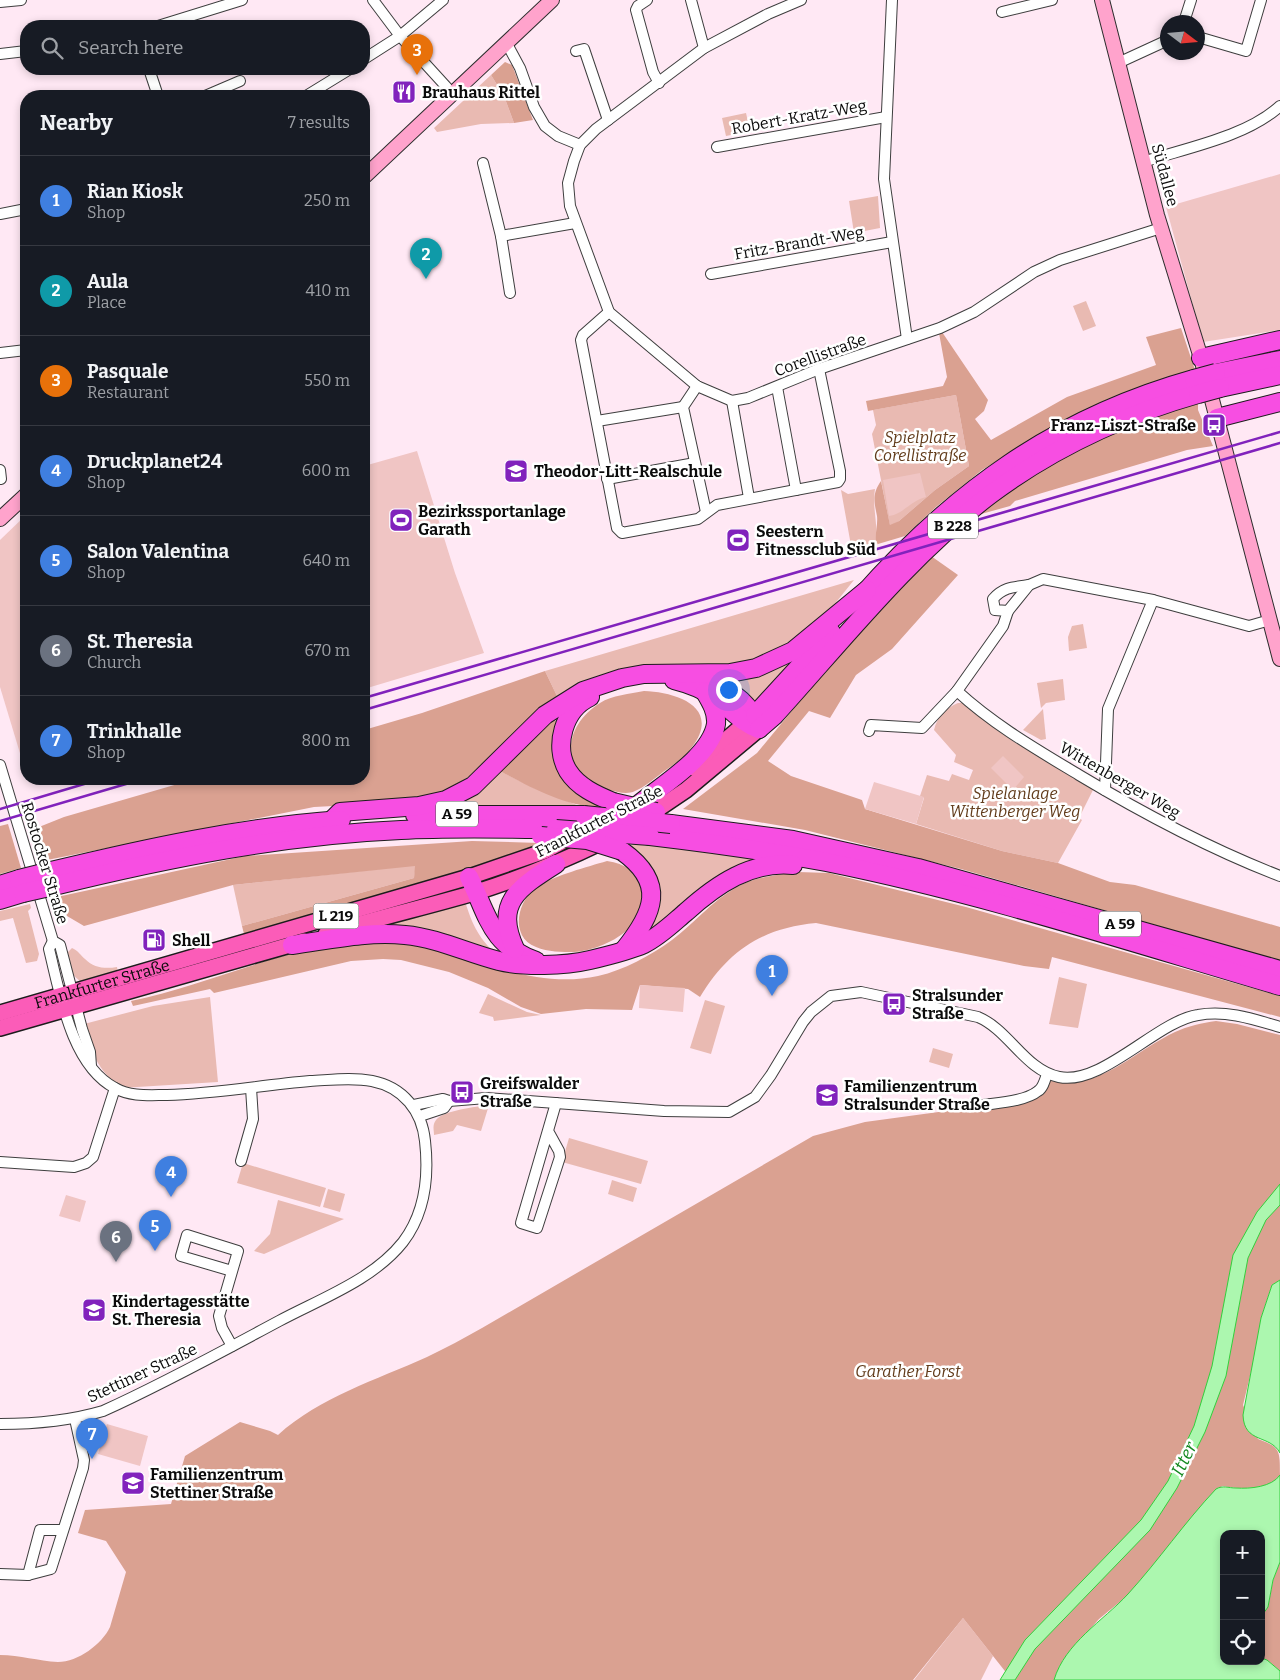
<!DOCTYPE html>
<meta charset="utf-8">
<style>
:root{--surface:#171b24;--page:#242831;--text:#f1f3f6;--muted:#9ea1a6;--line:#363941;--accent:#bf95dc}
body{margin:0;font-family:Bitter,serif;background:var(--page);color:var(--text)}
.controls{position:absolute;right:15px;bottom:15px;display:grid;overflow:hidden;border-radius:10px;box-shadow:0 2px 8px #0003}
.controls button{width:45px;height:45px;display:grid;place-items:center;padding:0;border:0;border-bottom:1px solid var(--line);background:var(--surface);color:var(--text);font:25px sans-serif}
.compass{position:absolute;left:1160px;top:15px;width:45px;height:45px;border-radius:50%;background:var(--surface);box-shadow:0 2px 8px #0003;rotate:106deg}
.you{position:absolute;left:728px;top:689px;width:18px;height:18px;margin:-12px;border:4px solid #fff;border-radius:50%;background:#1a73e8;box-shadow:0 0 0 8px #1a73e833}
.badge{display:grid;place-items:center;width:32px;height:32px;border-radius:50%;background:var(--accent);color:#fff;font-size:16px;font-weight:700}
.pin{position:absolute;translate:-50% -41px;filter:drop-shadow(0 1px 2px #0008)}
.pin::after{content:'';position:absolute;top:26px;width:18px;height:15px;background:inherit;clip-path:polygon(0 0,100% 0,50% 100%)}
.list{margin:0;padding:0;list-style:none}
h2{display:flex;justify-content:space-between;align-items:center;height:65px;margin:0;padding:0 20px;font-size:21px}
h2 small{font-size:16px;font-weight:400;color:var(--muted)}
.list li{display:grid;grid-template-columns:32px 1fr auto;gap:15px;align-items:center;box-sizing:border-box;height:90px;padding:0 20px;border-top:1px solid var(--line)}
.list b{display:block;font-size:19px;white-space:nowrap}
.list p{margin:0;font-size:16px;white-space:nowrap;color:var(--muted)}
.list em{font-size:16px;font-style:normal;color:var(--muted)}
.icon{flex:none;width:28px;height:28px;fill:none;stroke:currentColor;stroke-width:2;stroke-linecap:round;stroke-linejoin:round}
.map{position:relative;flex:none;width:1280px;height:1680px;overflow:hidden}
.search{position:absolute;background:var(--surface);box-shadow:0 2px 8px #0003;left:20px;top:20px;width:350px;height:55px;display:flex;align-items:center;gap:12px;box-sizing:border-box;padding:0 18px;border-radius:20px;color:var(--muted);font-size:19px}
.panel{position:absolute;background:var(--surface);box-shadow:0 2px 8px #0003;left:20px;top:90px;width:350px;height:695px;border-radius:20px}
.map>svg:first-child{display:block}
</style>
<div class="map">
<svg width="1280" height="1680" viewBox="0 0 1280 1680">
<rect width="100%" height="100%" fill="#ffe8f4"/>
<g fill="#e9bab2">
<path d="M491,75L504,96L514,123L481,124L437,132L434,128Z"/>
<path d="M746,113L750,131L726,136L722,118Z"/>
<path d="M878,196L880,228L854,233L849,201Z"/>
<path d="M1086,301L1096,326L1083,331L1073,306Z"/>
<path d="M956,395L969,466L935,490L899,521L890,526L872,434L876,425L873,410Z"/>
<path d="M875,489C872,507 878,523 876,541L878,544L852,551L841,490L848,494Z"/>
<path d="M854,580L825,616L789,644L755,661L729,667L647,665L620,670L557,696L545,671Z"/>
<path d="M1083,624L1087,648L1069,651L1068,637L1072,626Z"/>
<path d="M816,637L754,709L723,684Z"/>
<path d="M1063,679L1065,700L1046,703L1041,708L1037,683Z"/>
<path d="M958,703H962L1013,741L1094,788L1079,818L1082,820L1058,863L1002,851L916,824L924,798L920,796L927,775L949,781L952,774L969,780L973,770L954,762L956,755L934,730C937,717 946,708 958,703Z"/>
<path d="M1043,709L1046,739L1041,740L1023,730Z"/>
<path d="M500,771L534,788L582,807L445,806Z"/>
<path d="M634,843L768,861L630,946L649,930L655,916L627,849Z"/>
<path d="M416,865L414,878L242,926L233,885Z"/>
<path d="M465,901C472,925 480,940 498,956L351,934Z"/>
<path d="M30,904L31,908L28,911L39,954L37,961L26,963L13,918L0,921V911Z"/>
<path d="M72,948C79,951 80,955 85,959C94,968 105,969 117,967L118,973L81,982L73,975L66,954Z"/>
<path d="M1059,977L1087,984L1078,1028L1049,1024Z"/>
<path d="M488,994L527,1012L541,1015L494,1021L493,1017L479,1013Z"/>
<path d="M210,997L218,1082L121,1088C98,1071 91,1052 84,1024L153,1006Z"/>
<path d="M705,1000L725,1006L711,1054L690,1048Z"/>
<path d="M933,1048L953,1054L949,1068L929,1062Z"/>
<path d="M489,1105L481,1131L457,1125L453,1131L434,1135C434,1130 432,1125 436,1120C444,1110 476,1107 489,1105Z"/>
<path d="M569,1138L648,1161L641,1184L562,1162Z"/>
<path d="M243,1163L326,1188L320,1207L237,1183Z"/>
<path d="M612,1180L637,1188L633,1202L608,1194Z"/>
<path d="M328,1189L345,1194L340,1212L323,1207Z"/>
<path d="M278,1200L344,1219L264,1254L254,1251L270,1234Z"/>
<path d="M963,1618L993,1656L981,1680H914Z"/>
</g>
<g fill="#daa191">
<path d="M505,62L512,65L533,120L514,123L504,96L491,75Z"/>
<path d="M1181,328L1196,373L1028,442L982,470L936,507L905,536L878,544L876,541C875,533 878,524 877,516C874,501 872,494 881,481L890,525L899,521L935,490L969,466L956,395L868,411L866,401L943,386L947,377L939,333L942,332L988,400L984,411L975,419L991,440L1067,397L1156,365L1146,337Z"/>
<path d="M1198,402V410L1213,446L1187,450L1015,501L1010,506L974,516L1025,477L1130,423Z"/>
<path d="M931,556L958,575L892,649L856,675L830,718L809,711L768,761L791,776L862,800L865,809L1002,851L1058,863L1110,882L1135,885L1280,927V961L961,869L805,830L683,809L757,753L823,673L920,566Z"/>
<path d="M545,671L557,696L540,707L493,758L467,778L440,793L392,803L314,807L47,860L34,829L64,817L195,779H364V730L422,713Z"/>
<path d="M644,691C676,692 722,707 692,747C685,757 673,765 663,772C655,778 645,787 635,791C627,795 618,792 609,790C560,776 560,728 600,703C612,695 630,694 644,691Z"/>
<path d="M552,719L558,722C543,765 570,775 598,802V807C564,806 530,787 500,771Z"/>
<path d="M8,824L21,868L0,874V826Z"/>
<path d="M472,841L540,843L475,872L245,938L242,926L414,878L415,866L233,885L84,926L67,916L57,897L245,856Z"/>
<path d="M607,861C644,865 653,902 629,928C617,941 592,951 574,952C562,952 548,952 536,947C509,937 517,898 539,886C556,875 587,867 607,861Z"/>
<path d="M798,872L829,873L966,907L1280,996V1017L1052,957L1049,969L1024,966L816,923C762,928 728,951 700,997L688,989L640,985L632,1010L586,1009L541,1014L521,1007L488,988L449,972L401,960L383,959L351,961L214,993L210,989L133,1006L131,1001C218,983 302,937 391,942C462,946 524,992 598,976C624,970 650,956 672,940C696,922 715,897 743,884C760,876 779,875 798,872Z"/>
<path d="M1216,1021L1237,1024L1280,1035V1280L1272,1285L1261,1318L1257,1347L1243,1405L1258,1439C1280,1447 1280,1450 1280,1475C1269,1491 1239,1489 1222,1486L1127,1596L1099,1619L1063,1660L1054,1680H1012L963,1618L913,1680H0V1655C20,1655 38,1661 58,1662C78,1662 102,1644 110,1627L126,1572L106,1541L78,1533L85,1510L171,1504L185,1456L240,1422L270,1431L278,1435C320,1397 376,1380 427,1357C446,1348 464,1338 482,1328L813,1136L865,1122L1012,1102L1048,1080C1096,1094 1134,1051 1175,1032C1188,1026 1202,1023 1216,1021Z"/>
<path d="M1280,1562V1671L1267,1660L1261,1658L1263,1614L1268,1607L1273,1580Z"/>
</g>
<g fill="#f0c5c4">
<path d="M1280,174V330L1203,342L1166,207Z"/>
<path d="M417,451L455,573L484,653L364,689V466Z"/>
<path d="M920,473L926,497C911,500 904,514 889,516L883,480Z"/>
<path d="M26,515V773L0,687V540Z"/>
<path d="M1003,756L1024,777L1013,790L991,768Z"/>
<path d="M874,782L924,797L916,824L865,809Z"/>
<path d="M640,985L685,988L683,1012L639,1008Z"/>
<path d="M66,1195L86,1201L80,1222L59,1216Z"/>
<path d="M107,1424L148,1436L140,1466L98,1454Z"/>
</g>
<g fill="#acf7af" stroke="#32cf3c">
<path d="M1280,1184V1205L1266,1220L1248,1258L1226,1376L1205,1432L1177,1488L1150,1530L1035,1649L1015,1680H1000L1025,1640L1141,1520L1168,1481L1194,1426L1212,1366L1233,1255L1257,1212Z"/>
<path d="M1280,1280V1453C1270,1434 1244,1444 1243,1415L1261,1318L1272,1285Z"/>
<path d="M1280,1475V1562L1273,1580L1268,1607L1263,1614L1261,1627V1534H1224V1661H1261V1658L1267,1660L1280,1671V1680H1054C1065,1643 1103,1621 1128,1594C1159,1560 1184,1523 1216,1489C1223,1485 1228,1488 1236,1488C1250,1489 1272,1487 1280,1475Z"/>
</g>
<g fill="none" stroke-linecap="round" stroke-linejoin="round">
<g stroke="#3e3e3e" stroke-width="12">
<g id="street">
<path d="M373,0L400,36L452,93"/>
<path d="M647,0L638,6L636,10L653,72L659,83"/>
<path d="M691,0L704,48"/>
<path d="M801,0L768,14L704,48L596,129L580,145L574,161L568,183L570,206L609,312L697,386L732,401L748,398L819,369L940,328L974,312L1034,272L1060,260L1161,228"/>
<path d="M892,0L884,179L907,339"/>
<path d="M0,2L21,0"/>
<path d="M1002,12L1052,0"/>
<path d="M1184,22L1191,0"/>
<path d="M158,26L242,0"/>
<path d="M1198,37L1246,51L1261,0"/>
<path d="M506,42L520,68L534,107L545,126L558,136L580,145"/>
<path d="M576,51L584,49L608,120"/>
<path d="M0,54L26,51"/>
<path d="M364,59L400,36L443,0"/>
<path d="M1118,63L1168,40"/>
<path d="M149,69L158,96"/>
<path d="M205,96L240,81"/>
<path d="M306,96L350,69"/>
<path d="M717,147L886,117"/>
<path d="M1143,162C1186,148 1246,137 1280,106"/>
<path d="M483,163L501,236L575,223"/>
<path d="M0,214L26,209"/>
<path d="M501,236L510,293"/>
<path d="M711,274L892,242"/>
<path d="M609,312L583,335L581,340L617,528L622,533L698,519L717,505L838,482L840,479V471L819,369"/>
<path d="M0,353L26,350"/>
<path d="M697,386L683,407L706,512"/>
<path d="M777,387L796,490"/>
<path d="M732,401L749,498"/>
<path d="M597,421L683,407"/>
<path d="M0,470L1,479"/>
<path d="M607,479L695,463"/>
<path d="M1008,611L995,610L993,599C1003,587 1014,587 1029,585"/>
<path d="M1270,620L1249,626L1153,600L1043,579L1029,585L1008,611L1003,626L957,691C994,725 1036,749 1079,775C1144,814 1210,849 1280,876"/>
<path d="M869,731L871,725L922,728L957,691"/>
<path d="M0,765L53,941L60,945L82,1029L90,1052L91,1066"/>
<path d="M1105,790L1108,709L1153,600"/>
<path d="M414,1105L443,1099L449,1101L486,1098L664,1111L729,1112L755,1097L771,1075L803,1022L811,1012L831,996L861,992L978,1017C1009,1030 1025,1070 1059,1077C1102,1086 1157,1021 1198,1015C1227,1010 1253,1019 1280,1027"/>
<path d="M977,1106C993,1103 1025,1102 1038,1091C1043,1088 1045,1080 1047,1074"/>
<path d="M420,1116L444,1108L449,1101"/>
<path d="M548,1131L559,1151L560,1157L537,1228L521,1223L556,1103"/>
<path d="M241,1161L253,1119L251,1088"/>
<path d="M0,1162L74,1167L86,1163L93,1157L115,1088"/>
<path d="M232,1346L222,1328L219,1316L238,1251L187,1235L181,1256L232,1271"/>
<path d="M0,1424C36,1424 69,1421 103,1411C163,1384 221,1352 279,1321C320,1299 373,1280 403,1242C425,1213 429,1176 425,1141C422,1111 403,1087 372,1081C352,1077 331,1080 310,1081C262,1085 215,1094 167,1095C149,1095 131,1097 115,1088C71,1065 60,993 49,949L53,941"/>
<path d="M63,1530H40L28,1575L51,1569L83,1468L84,1460L75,1419"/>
<path d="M0,1574L28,1575"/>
</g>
</g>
<g stroke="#2d2d2d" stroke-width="16">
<g id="secondary">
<path d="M1102,0L1157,215L1201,358L1280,659"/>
<path d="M364,177L552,0"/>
<path d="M0,519L26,495"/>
</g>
</g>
<g stroke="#1c1c1c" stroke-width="18">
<g id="primary">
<path d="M693,768L755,715"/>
<path d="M646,817L686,790L759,729"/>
<path d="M326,934C376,918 427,907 477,892C521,878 563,861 604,841"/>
<path id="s1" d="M0,1013L469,877L545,851L571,837"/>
<path d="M0,1028L304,941"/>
</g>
</g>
<g stroke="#1c1c1c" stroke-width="20">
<g id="highway">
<path d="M1201,358L1280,340"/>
<path d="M1216,373L1280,360"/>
<path d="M1220,388L1280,375"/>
<path d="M1217,418L1280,402"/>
<path d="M859,599C953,492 1055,418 1194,379"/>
<path d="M698,676C723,686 749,699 758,726"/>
<path d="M674,680C690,684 704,689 717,699C732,710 742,723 759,729"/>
<path d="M590,697C564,709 553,746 568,771C578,787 596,795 613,802"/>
<path d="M755,715L831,632"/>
<path d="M759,729L774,716C843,640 909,556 991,494C1053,448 1124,415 1198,394"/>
<path d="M638,805C662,785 711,756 716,724C717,712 711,702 705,692"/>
<path d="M415,815H584"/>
<path d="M331,821L340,812L419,806L446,800L473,786L545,715L583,691L622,678L644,674L730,673L756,668L793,651L867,590"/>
<path d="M671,824L793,840L918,868L1280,970"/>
<path d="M650,836C709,843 768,851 826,862C980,893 1130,942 1280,986"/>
<path d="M622,851C667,883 654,913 624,950"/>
<path d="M51,871C146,848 243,827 341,820"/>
<path d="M469,877C488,915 490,945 536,961"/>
<path d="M0,885L19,879"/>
<path d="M54,886C168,858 284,835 401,830C453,827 505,829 556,829"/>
<path d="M0,900L23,893"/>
<path d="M292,945C329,940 367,931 405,935C438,938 467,953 499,961C524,967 564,966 590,960C607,956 628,951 644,944C660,936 673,923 686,912C717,884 751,861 793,865"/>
<path d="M515,949C494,903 518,888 556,864"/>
</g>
</g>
<use href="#street" stroke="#fff" stroke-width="10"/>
<use href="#secondary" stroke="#ffa3cc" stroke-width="14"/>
<use href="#primary" stroke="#fb5cb8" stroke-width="15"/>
<use href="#highway" stroke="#f74ee2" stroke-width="18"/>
<g stroke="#8122bc" stroke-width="2.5">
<path d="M364,698L1280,432"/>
<path d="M364,710L1280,443"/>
<path d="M0,809L101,779"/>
<path d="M0,821L143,779"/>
</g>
<g stroke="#1c1c1c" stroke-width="20" stroke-linecap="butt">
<g id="highway-bridge">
<path d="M1194,379L1216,373"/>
<path d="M1198,394L1220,388"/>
<path d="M613,802L656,812"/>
<path d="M584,815L671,824"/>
<path d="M556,829L650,836"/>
<path d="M541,836L587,840L622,851"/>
<path d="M19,879L51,871"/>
<path d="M23,893L54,886"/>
</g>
</g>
<use href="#highway-bridge" stroke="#f74ee2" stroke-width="18"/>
</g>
<defs>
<g id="restaurant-square" transform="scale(1.25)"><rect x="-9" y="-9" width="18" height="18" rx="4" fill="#8122bc" stroke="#fff"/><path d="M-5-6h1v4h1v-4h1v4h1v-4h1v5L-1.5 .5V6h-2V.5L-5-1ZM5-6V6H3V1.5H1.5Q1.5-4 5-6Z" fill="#fff"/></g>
<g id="bus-square" transform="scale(1.25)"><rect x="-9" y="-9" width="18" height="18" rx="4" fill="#8122bc" stroke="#fff"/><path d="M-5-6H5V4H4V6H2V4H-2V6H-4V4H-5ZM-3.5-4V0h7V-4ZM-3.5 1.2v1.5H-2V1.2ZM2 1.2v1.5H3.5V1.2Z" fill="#fff"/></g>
<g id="school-square" transform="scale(1.25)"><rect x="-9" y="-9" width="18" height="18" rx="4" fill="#8122bc" stroke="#fff"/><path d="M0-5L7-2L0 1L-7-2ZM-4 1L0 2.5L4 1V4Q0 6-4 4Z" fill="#fff"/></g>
<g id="stadium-square" transform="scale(1.25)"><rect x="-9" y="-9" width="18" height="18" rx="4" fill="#8122bc" stroke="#fff"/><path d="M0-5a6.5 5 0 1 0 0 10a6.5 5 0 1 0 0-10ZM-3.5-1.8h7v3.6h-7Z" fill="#fff"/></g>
<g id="fuel-square" transform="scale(1.25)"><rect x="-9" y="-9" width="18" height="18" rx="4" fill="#8122bc" stroke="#fff"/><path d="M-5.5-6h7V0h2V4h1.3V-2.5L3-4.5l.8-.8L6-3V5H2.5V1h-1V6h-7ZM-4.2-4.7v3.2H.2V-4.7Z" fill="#fff"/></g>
</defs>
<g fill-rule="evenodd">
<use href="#restaurant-square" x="404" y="92"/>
<use href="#bus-square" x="1214" y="425"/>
<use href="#school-square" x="516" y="471"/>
<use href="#stadium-square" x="401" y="520"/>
<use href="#stadium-square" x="738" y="540"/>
<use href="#fuel-square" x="154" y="940"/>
<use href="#bus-square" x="894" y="1004"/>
<use href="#bus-square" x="462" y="1092"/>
<use href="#school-square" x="827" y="1095"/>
<use href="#school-square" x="94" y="1310"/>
<use href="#school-square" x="133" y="1483"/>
</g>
<g text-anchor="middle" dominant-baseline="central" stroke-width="5" stroke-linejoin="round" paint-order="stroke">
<g fill="#fff" stroke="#545454" stroke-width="1">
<rect x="928" y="513.5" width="50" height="25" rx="4"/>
<rect x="436" y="801.5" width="42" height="25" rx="4"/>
<rect x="313.5" y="903.5" width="45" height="25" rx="4"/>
<rect x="1099" y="911.5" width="42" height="25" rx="4"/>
</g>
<g font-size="15" font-weight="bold" fill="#0b0b0b">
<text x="953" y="526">B 228</text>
<text x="457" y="814">A 59</text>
<text x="336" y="916">L 219</text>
<text x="1120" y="924">A 59</text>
</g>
<g font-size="16" font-weight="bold" fill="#0b0b0b" stroke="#fff" text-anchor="start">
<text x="422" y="92">Brauhaus Rittel</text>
<text x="1196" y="425" text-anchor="end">Franz-Liszt-Straße</text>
<text x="534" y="471">Theodor-Litt-Realschule</text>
<text x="418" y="511">Bezirkssportanlage<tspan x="418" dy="18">Garath</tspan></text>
<text x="756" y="531">Seestern<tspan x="756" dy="18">Fitnessclub Süd</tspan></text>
<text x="172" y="940">Shell</text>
<text x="912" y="995">Stralsunder<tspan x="912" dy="18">Straße</tspan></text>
<text x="480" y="1083">Greifswalder<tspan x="480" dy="18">Straße</tspan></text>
<text x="844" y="1086">Familienzentrum<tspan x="844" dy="18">Stralsunder Straße</tspan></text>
<text x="112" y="1301">Kindertagesstätte<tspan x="112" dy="18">St. Theresia</tspan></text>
<text x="150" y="1474">Familienzentrum<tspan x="150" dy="18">Stettiner Straße</tspan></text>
</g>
<g font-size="16" fill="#0b0b0b" stroke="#fff">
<text transform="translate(799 117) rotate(-10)">Robert-Kratz-Weg</text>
<text transform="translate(1165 175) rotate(75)">Südallee</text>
<text transform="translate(799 243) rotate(-10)">Fritz-Brandt-Weg</text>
<text transform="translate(820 355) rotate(-20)">Corellistraße</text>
<text transform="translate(1120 780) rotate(30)">Wittenberger Weg</text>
<text transform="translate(599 821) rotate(-27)">Frankfurter Straße</text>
<text transform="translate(45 863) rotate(73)">Rostocker Straße</text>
<text stroke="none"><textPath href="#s1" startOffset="106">Frankfurter Straße</textPath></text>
<text transform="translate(142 1373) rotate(-25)">Stettiner Straße</text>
</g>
<g font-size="16" font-style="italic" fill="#623c1b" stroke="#fff">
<text x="920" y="437">Spielplatz<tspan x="920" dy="18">Corellistraße</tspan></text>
<text x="1015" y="793">Spielanlage<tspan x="1015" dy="18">Wittenberger Weg</tspan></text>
<text x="908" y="1371">Garather Forst</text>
</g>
<g font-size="18" font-style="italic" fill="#13881f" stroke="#fff">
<text transform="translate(1184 1459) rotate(-64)">Itter</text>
</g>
</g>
</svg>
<div class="controls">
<button>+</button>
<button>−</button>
<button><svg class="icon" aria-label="locate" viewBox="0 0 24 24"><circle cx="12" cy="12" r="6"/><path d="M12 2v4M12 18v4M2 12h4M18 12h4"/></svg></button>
</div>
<svg class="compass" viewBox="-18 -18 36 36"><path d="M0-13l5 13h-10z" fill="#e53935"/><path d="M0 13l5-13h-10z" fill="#9ea1a6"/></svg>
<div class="you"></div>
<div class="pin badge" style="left:772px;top:996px;background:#3f7fe0">1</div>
<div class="pin badge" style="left:426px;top:279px;background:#0f9aa8">2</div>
<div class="pin badge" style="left:417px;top:75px;background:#e8710a">3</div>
<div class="pin badge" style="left:171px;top:1197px;background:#3f7fe0">4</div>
<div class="pin badge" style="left:155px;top:1251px;background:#3f7fe0">5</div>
<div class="pin badge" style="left:116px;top:1262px;background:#6b7280">6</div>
<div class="pin badge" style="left:92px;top:1459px;background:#3f7fe0">7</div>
<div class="search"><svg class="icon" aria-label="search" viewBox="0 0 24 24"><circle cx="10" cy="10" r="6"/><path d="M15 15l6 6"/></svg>Search here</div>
<section class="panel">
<h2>Nearby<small>7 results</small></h2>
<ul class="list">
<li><span class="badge" style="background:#3f7fe0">1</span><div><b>Rian Kiosk</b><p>Shop</p></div><em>250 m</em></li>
<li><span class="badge" style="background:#0f9aa8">2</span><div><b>Aula</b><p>Place</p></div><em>410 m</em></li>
<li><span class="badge" style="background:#e8710a">3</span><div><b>Pasquale</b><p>Restaurant</p></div><em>550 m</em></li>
<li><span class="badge" style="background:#3f7fe0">4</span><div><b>Druckplanet24</b><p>Shop</p></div><em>600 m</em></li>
<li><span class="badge" style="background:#3f7fe0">5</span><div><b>Salon Valentina</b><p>Shop</p></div><em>640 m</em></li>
<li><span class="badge" style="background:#6b7280">6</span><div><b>St. Theresia</b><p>Church</p></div><em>670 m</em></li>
<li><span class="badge" style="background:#3f7fe0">7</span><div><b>Trinkhalle</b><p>Shop</p></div><em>800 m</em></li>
</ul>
</section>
</div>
